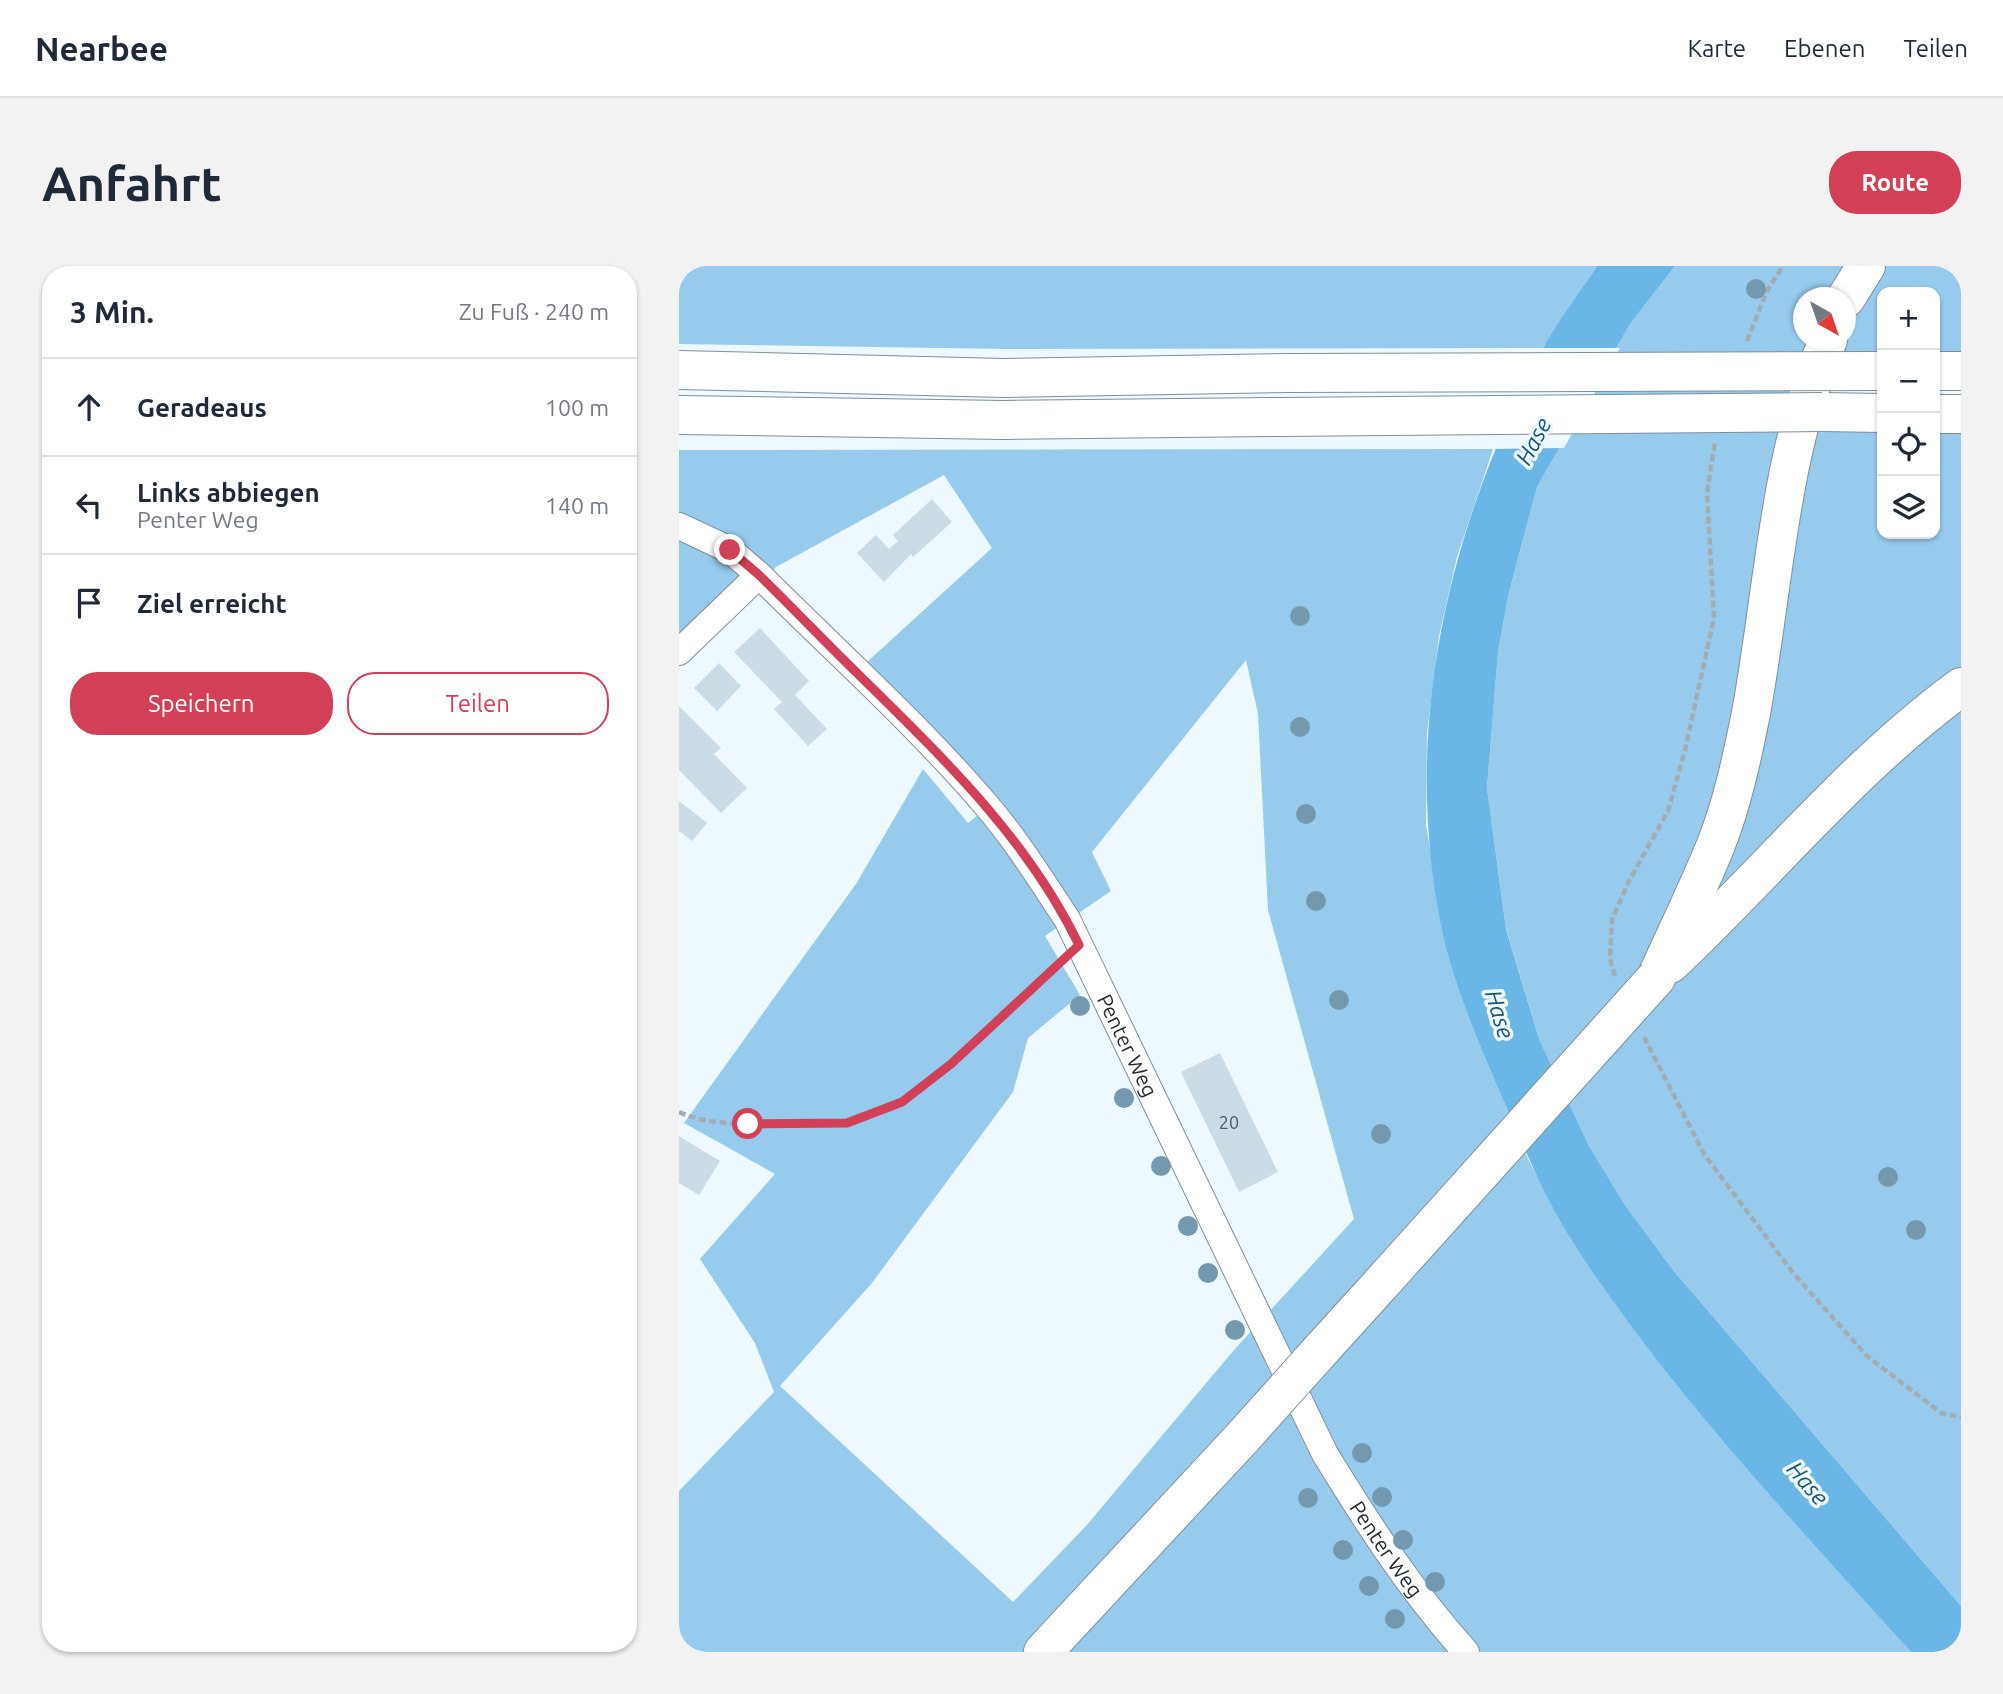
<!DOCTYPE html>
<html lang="de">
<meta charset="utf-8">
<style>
:root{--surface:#fff;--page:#f2f2f3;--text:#1f2937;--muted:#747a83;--line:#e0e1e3;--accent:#d14057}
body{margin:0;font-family:Ubuntu,sans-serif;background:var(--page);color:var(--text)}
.controls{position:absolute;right:21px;top:21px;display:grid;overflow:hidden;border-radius:14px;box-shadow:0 2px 5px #0004}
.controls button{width:63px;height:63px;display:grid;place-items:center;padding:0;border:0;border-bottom:2px solid var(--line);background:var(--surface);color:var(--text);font:35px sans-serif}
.compass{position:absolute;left:1114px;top:21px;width:63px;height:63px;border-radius:50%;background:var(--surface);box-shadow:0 2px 5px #0004;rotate:140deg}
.stop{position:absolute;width:21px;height:21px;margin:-16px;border:5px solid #d14057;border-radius:50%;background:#fff}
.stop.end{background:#d14057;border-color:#fff;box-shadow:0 2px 7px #0008}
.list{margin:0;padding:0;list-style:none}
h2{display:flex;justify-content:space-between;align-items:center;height:91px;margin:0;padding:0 28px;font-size:30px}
h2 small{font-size:23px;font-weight:400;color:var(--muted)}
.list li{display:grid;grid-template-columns:46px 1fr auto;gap:21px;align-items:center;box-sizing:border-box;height:98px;padding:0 28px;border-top:2px solid var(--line)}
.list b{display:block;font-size:26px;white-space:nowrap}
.list p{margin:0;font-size:23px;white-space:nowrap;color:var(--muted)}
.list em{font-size:23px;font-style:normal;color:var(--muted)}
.actions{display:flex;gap:14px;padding:21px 28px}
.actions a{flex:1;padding:16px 0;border:2px solid var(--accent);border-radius:28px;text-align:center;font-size:24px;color:var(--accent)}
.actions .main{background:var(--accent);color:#fff}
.icon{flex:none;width:38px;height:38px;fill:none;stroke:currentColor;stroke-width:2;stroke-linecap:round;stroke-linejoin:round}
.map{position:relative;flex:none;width:1282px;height:1386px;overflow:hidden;border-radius:28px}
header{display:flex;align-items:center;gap:42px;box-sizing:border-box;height:98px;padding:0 35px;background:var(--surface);border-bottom:2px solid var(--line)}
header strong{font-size:33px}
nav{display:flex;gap:38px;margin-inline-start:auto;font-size:24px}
.intro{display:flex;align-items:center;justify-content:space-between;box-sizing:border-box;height:168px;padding:0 42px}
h1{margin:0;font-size:49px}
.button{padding:18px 32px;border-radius:28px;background:var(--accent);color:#fff;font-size:24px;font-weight:700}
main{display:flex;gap:42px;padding:0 42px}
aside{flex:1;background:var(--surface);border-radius:28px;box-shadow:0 2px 5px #0004}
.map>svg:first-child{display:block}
</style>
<header>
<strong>Nearbee</strong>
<nav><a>Karte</a><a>Ebenen</a><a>Teilen</a></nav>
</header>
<div class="intro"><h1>Anfahrt</h1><a class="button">Route</a></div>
<main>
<aside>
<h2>3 Min.<small>Zu Fuß · 240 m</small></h2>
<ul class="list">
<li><svg class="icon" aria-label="ahead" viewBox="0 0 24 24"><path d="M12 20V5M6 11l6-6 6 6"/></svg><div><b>Geradeaus</b></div><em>100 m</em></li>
<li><svg class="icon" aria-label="left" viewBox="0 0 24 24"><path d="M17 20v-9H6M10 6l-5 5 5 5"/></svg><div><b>Links abbiegen</b><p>Penter Weg</p></div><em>140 m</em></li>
<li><svg class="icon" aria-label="arrive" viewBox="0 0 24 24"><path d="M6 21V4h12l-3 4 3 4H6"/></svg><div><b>Ziel erreicht</b></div></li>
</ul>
<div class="actions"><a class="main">Speichern</a><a>Teilen</a></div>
</aside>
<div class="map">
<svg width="1282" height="1386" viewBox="0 0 1282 1386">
<rect width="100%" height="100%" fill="#eef8ff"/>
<g fill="#96cbee" fill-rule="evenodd">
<path d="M0,0H918L864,82L326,83L0,78Z"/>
<path d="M996,0H1282V105H1256V26H1203V105H1136L1123,142L1203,147V268H1256V148H1282V1340L994,1004L946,939L910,880L860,773L827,662L808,522L819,386L830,326L858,221L951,58ZM1125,32H1167V74H1125Z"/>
<path d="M814,183L778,291L760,370L748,466L747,559L766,675L807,793L849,893L893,975L941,1044L1007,1129L1232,1386H0V1225L95,1126L76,1077L21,993L96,908L5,857L177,618L244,503L289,557L309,541L177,406L313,282L265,209L97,301L0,392V184ZM567,394L579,448L589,644L675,953L555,1084L407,1260L334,1336L101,1120L193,1017L334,826L349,772L401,729L366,670L432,625L413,586Z"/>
</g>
<path fill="#6ab6e6" d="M918,0H996L951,58L858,221L830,326L819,386L808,522L827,663L860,773L910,880L946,939L994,1004L1282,1340V1386H1232C1116,1257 989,1123 895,978C864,929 842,875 819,822C800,777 776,720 765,673C720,471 767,266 862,86C878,56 900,28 918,0Z"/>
<path fill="#eef8ff" d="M860,82H941L885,182L811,183Z"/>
<g fill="#ccdce7">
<path d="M253,233L273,256L234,291L232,288L205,316L178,287L197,269L210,283L219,275L214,269Z"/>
<path d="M81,362L130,415L116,429L148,463L129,480L95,443L103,436L55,386Z"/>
<path d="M40,397L62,420L38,445L15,422Z"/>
<path d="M0,440L42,482L35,488L68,522L42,547L0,504Z"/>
<path d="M0,535L28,557L13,575L0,565Z"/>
<path d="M541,787L599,906L560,926L502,806Z"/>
<path d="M0,870L41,895L20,929L0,917Z"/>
</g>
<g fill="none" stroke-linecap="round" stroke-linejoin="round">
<g stroke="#808f9a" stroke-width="28">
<g id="minor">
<path id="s1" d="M0,260L51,284L80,309C156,385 238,458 308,540C338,575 362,614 388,653L646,1188C689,1258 732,1325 787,1386"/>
<path d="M0,386L80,309"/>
</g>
</g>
<g stroke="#808f9a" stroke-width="40">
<g id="highway">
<path d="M1167,32L1187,0"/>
<path d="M0,104L325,112L612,107"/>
<path d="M1256,105H1282"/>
<path d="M1143,146L1203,147"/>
<path d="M1256,148H1282"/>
<path d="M0,149L325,154L601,151"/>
<path d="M991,698C1089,606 1173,501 1282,421"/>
<path d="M977,712C997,668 1018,625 1036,581C1053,539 1063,492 1072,447C1095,322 1099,193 1149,74"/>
<path d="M641,1085L709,1010"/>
<path d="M364,1386L564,1171"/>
</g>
</g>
<g stroke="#a4adb2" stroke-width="4.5" stroke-dasharray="7 3.5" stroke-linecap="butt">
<path d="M1068,75L1088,25L1104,0"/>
<path d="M936,710L931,693L933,654L950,615L989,545L1006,484L1035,352L1028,227L1036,176"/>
<path d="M965,771L1025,888L1115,1008L1188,1090L1262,1147L1282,1151"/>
<path d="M0,846C31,860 67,858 100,857C122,856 149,862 170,857C250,836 322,751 381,696"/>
</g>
<use href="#minor" stroke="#fff" stroke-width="26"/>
<use href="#highway" stroke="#fff" stroke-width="38"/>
<g stroke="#808f9a" stroke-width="40" stroke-linecap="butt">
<g id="highway-bridge">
<path d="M612,107L1203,105"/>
<path d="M601,151L1143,146"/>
<path d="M709,1010L977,712"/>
<path d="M564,1171L641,1085"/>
</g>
</g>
<use href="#highway-bridge" stroke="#fff" stroke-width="38"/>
</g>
<g fill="#7499ae">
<circle cx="1077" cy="23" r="10"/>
<circle cx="621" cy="350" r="10"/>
<circle cx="621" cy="461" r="10"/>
<circle cx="627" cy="548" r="10"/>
<circle cx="637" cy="635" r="10"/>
<circle cx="660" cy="734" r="10"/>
<circle cx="401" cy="740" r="10"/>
<circle cx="445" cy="832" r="10"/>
<circle cx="702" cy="868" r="10"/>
<circle cx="482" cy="900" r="10"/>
<circle cx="1209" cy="911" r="10"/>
<circle cx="509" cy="960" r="10"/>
<circle cx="1237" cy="964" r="10"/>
<circle cx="529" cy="1007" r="10"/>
<circle cx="556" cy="1064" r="10"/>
<circle cx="683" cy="1187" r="10"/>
<circle cx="703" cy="1231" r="10"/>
<circle cx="629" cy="1232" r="10"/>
<circle cx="724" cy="1274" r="10"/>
<circle cx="664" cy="1284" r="10"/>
<circle cx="756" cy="1316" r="10"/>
<circle cx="690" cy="1320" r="10"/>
<circle cx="716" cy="1353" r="10"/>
</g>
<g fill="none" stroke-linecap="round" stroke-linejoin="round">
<path stroke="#d14057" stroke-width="9" d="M51,284L80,309C113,341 145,375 178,407C262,490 348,571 400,679L272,798L223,836L168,857L69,858"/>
</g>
<g text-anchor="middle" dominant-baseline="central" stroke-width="7" stroke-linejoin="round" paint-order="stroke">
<g font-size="18" fill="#50585e">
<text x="550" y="856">20</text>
</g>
<g font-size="21" fill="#262c30" stroke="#eef8ff">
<text stroke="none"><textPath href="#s1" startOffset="698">Penter Weg</textPath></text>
<text stroke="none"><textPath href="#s1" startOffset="1265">Penter Weg</textPath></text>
</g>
<g font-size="23" font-style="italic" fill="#1b5575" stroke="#eef8ff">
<text transform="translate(854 175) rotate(-62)">Hase</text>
<text transform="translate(821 748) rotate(73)">Hase</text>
<text transform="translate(1129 1217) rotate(49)">Hase</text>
</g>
</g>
</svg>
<div class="controls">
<button>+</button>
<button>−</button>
<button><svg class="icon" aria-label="locate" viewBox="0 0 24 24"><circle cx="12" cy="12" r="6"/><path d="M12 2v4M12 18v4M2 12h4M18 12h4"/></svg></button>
<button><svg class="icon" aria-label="layers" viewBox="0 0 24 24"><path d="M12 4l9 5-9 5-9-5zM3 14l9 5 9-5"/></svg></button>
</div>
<svg class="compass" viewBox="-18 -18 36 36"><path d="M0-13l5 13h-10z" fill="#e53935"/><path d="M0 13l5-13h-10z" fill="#747a83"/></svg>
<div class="stop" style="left:69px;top:858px"></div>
<div class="stop end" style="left:51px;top:284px"></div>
</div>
</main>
